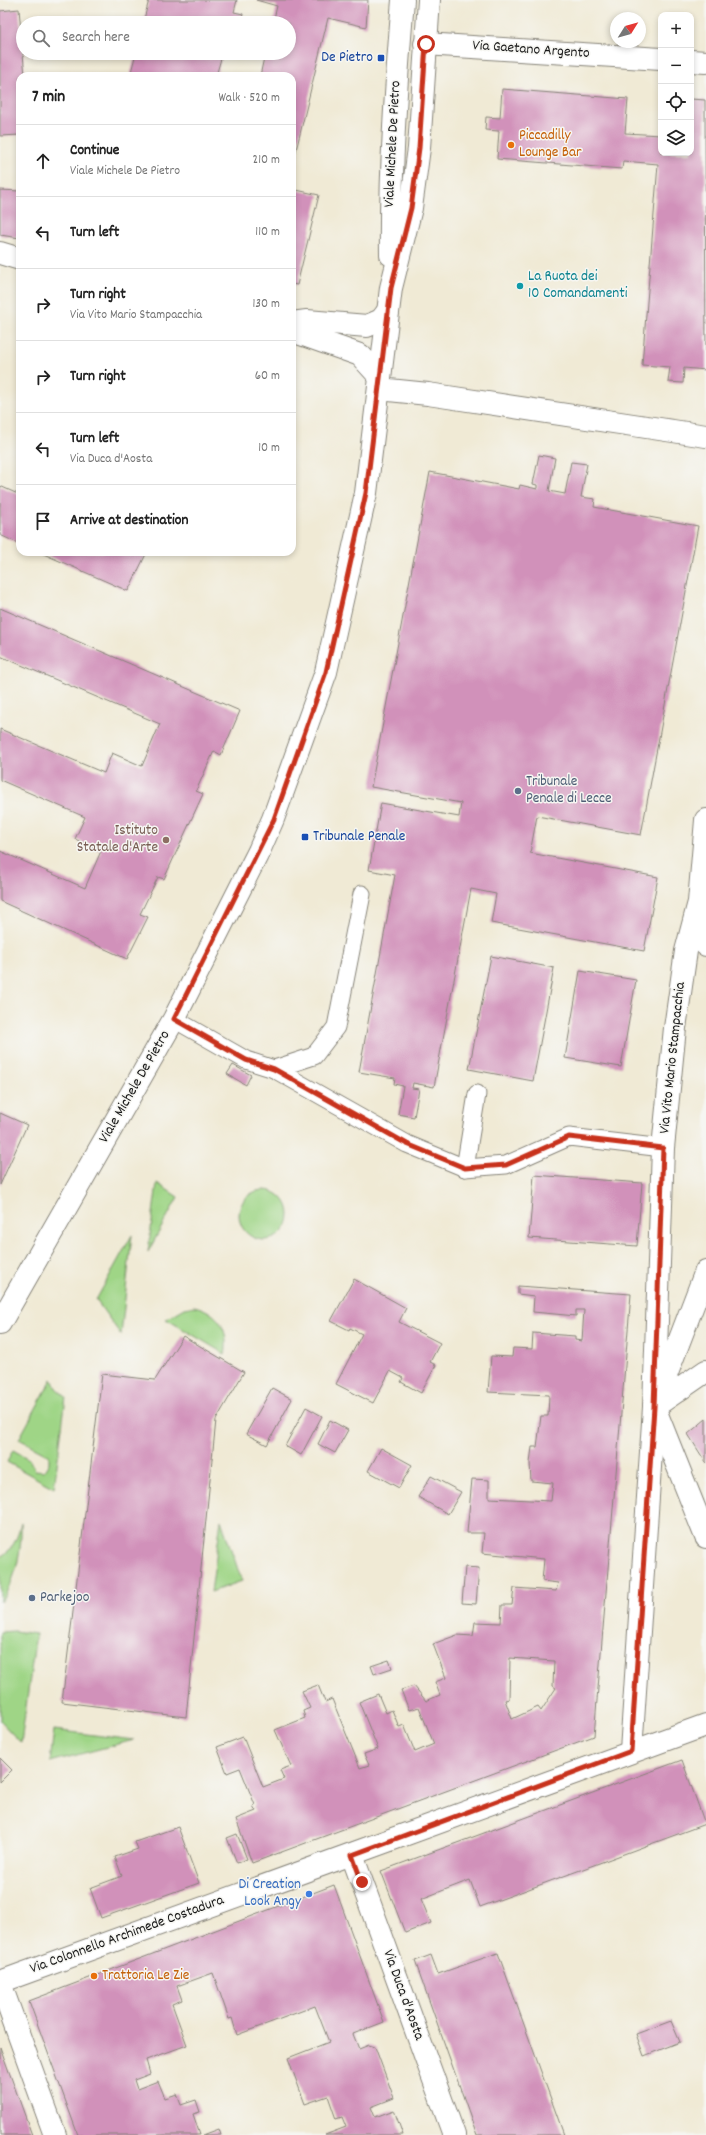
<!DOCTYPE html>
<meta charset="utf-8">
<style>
:root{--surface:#fff;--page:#f6f6f6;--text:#222;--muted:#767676;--line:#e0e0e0}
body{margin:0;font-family:Dekko,sans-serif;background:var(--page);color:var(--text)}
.controls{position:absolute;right:12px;top:12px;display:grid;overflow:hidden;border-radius:8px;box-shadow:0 2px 6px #0003}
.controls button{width:36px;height:36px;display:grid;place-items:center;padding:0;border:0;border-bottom:1px solid var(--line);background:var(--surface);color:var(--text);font:20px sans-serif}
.compass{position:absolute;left:610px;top:12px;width:36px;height:36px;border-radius:50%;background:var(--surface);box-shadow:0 2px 6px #0003;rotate:53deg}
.stop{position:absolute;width:12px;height:12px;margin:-9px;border:3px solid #c8321e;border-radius:50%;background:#fff}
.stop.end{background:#c8321e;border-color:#fff;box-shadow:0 1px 4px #0008}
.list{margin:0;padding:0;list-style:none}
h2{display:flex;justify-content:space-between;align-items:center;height:52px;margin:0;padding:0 16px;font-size:17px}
h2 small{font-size:13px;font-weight:400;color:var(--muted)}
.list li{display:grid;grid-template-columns:26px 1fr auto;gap:12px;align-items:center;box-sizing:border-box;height:72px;padding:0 16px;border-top:1px solid var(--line)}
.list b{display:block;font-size:15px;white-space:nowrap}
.list p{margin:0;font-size:13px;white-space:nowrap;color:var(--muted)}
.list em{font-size:13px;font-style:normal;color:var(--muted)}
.icon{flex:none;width:22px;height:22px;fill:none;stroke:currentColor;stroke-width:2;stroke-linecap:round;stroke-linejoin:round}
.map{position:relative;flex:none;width:706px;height:2135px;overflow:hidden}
.search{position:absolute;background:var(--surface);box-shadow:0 2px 6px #0003;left:16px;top:16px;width:280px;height:44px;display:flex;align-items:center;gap:10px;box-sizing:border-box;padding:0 14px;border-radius:22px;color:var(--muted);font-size:15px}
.panel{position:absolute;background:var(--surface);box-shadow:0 2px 6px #0003;left:16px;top:72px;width:280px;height:484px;border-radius:12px}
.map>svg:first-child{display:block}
</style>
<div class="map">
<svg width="706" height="2135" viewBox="0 0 706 2135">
<rect width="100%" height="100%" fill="#f6f6f2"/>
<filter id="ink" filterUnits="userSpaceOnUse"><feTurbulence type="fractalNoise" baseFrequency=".025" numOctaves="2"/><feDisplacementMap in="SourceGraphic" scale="8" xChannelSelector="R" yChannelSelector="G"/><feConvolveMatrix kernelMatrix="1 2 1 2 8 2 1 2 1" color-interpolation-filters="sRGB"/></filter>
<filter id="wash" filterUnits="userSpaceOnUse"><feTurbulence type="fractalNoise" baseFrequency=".012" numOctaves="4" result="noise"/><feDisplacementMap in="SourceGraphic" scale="16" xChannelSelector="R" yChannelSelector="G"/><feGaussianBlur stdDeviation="0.9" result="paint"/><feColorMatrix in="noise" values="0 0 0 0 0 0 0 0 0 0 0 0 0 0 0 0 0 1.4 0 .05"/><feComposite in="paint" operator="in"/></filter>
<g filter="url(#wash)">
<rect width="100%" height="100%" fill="#f0ead5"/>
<g fill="#9fd586" stroke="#5e7851">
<path d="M157,1183L178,1197L148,1252Z"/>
<circle cx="264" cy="1215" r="25"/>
<path d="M132,1235L121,1335L96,1300Z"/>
<path d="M194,1306C218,1311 230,1331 225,1354L166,1319L185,1308Z"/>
<path d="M52,1379L56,1388L66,1397L54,1488L7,1462L13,1450L29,1459L35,1470L44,1471L49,1463V1455L19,1439Z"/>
<path d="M221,1520L242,1581L211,1592Z"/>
<path d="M21,1523C22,1550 17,1579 0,1602V1557C13,1550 18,1537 21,1523Z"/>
<path d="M14,1631L36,1634L21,1743L0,1721V1632Z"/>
<path d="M54,1730L134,1740L50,1762Z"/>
</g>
<g id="blocks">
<g fill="#d191ba" fill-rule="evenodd">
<path d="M149,0H237L234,12L243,14L241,23H143Z"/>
<path d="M256,0H368L366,27L328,18L293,163L292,76H260L265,53H289V23H273L277,6Z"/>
<path d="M19,9L25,76H20V135L0,136V11Z"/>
<path d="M136,53H232L231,57L222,55L216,76H130Z"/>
<path d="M502,89L628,99L625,133L661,135V153H691V99L705,100L706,370L684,368L683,383L668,382L670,367L642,365L658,164L623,161L622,169L497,159L499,131L485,130L486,117L500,118Z"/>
<path d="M292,189L319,195L297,285L292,284Z"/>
<path d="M0,190L20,191V238L0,235Z"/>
<path d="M539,455L555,458L549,491L565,494L571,462L587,464L581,497L595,499L594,507L698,526L641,835L537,816L530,853L658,877L644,951L491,923L496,894L471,889L434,1087L413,1083L412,1088L419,1089L414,1117L398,1114L403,1086L394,1084L395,1078L359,1072L395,875L369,870L381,803L459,817L461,803L371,787L430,472L519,489L520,485L537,489V485L533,484Z"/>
<path d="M0,486L20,495V544L0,535Z"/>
<path d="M39,552H147L128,591Z"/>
<path d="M0,608L240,711L221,755L214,751L196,791L203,794L164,879L158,877L140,914L148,917L127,959L0,901V851L85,888L101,851L75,839L85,817L0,780V729L104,773L112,753L142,766L160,724L0,656Z"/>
<path d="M491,956L554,968L533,1081L469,1069Z"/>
<path d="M580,971L636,980L621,1067L565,1058Z"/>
<path d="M233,1065L251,1075L246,1085L227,1074Z"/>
<path d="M0,1113L27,1125L0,1185Z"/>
<path d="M534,1175L642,1183L637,1246L529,1238Z"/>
<path d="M354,1279L406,1308L399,1322L440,1343L430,1362L436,1365L421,1393L401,1382L403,1378L390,1371L373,1403L336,1384L362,1334L350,1328L349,1330L331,1321Z"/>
<path d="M518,1286L631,1294L594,1736L252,1863L236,1819L256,1811L253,1806L255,1805L240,1768L227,1773L217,1747L243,1737L263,1787L284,1779L280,1770L291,1766L275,1730L305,1718L303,1711L310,1708L302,1691L318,1685L325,1702L332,1699L360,1768L369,1765L364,1754L378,1749L359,1702L378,1694L386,1713L392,1710L399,1727L404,1725L415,1752L434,1744L419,1707L409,1710L401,1690L414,1686L426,1701L440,1695L435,1682L446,1678L433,1644L457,1635L473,1636L475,1622L501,1623L502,1605H512L514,1588L556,1591L558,1583L542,1581L544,1559L482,1553L484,1533H467L472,1479L489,1480V1498L551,1501L553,1483L531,1481L530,1463L532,1447H537L541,1416H548L549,1395L488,1392L491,1356L512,1357L513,1348L532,1349L533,1333L575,1336V1340L582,1341L584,1310H576V1316L533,1312L534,1296L518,1294ZM510,1658L554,1661L553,1686L556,1688L541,1711L538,1707L512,1719L505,1700L509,1699Z"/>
<path d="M183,1336L244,1372L216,1420L186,1717L62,1702L102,1374L155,1380Z"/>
<path d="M272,1388L292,1399L267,1445L246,1434Z"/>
<path d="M306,1407L322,1416L301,1455L285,1446Z"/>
<path d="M706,1419V1463L688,1434Z"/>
<path d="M330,1420L348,1430L335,1453L318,1444Z"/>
<path d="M381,1448L412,1465L399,1488L368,1471Z"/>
<path d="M431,1476L461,1492L448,1514L418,1497Z"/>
<path d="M465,1567L479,1568L476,1604L462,1603Z"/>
<path d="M389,1660L392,1668L374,1674L371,1666Z"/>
<path d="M0,1758L12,1770L0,1782Z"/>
<path d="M682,1760L705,1824L480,1907L470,1880L421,1899L431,1923L405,1933L381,1871Z"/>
<path d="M178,1827L199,1883L101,1918L90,1888L122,1876L115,1857L138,1849L135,1842Z"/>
<path d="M237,1834L247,1859L237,1863L227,1838Z"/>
<path d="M334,1885L384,2022L353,2034L359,2049L369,2045L375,2047L394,2098L371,2107L375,2117L394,2110L403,2135H325L346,2127L342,2117L336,2119L328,2096L305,2104L288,2058L329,2042L315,2006L237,2035L232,2018L229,2019L213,1973L177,1986L182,2000L172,2004L187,2045L146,2060L150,2074L134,2080L137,2089L158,2081L165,2098L177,2094L181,2105L196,2100L200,2112L193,2114L200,2135H78L29,2001Z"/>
<path d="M498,1953L564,2135H477L415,1961L431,1955L438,1974Z"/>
<path d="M671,2021L680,2042L644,2056L636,2034Z"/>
<path d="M0,2047L32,2135H0Z"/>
<path d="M219,2129L221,2135H203Z"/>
</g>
</g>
</g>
<g filter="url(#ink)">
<use href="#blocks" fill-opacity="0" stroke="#868378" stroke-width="1"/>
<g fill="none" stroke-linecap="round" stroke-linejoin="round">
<g stroke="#868378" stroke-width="19">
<g id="lane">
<path d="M174,1019L246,1060L274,1069L314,1056L336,1027L362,894"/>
<path d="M274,1069L407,1144L465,1168L506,1165L569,1137L663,1148"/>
<path d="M465,1168L477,1094"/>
</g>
</g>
<g stroke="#868378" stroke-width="24">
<g id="street">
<path d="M425,44L661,59"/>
<path d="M691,61L706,62"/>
<path d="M0,253L20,259"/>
<path d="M292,323L307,321L367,326L381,320L388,311"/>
<path d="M292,331L360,355L380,377"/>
<path d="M379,389L428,394L706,436"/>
<path d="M700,911L706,945"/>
<path d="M706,1271L654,1407L706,1537"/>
<path d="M654,1407L706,1371"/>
<path d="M631,1751L654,1407L663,1148L675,1028L686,951L699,902L706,820"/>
<path d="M352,1855L454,2135"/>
<path d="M0,1982L706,1725"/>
<path d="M0,1983L55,2135"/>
</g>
</g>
<g stroke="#868378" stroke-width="24">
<g id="secondary">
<path d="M391,255C390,170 396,85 403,0"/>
<path d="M0,1323L174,1019L259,851L273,819L326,672L366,493L391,288L411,208L419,148L429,0"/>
</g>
</g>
<use href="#lane" stroke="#fff" stroke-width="17"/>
<use href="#street" stroke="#fff" stroke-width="22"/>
<use href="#secondary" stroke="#fff" stroke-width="22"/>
</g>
</g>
<g fill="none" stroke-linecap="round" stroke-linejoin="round" filter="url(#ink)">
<path stroke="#c8321e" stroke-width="5" d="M362,1882L352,1855L631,1751L654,1407L663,1148L569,1137L506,1165L465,1168L407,1144L274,1069L246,1060L174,1019L274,819L326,672L366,493L391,288L411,208L419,148L426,44"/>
</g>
<g fill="#1a4fb4" stroke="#f6f6f2" stroke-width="1.5">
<rect x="377" y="54" width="8" height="8" rx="2"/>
<rect x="301" y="833" width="8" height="8" rx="2"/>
</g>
<g fill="#e8710a" stroke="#f6f6f2" stroke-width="1.5">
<circle cx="511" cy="145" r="4"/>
<circle cx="94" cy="1976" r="4"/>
</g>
<circle fill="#0f9aa8" stroke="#f6f6f2" stroke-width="1.5" cx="520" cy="286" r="4"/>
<g fill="#5c6f8a" stroke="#f6f6f2" stroke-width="1.5">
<circle cx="518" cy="791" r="4"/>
<circle cx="32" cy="1598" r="4"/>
</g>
<circle fill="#8d6e63" stroke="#f6f6f2" stroke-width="1.5" cx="166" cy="840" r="4"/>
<circle fill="#3f7fe0" stroke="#f6f6f2" stroke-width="1.5" cx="309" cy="1894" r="4"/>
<g text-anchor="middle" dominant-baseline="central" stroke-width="3" stroke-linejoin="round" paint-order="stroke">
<g font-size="15" fill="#1c1c1c" stroke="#f6f6f2">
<text transform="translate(531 50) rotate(4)">Via Gaetano Argento</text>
<text transform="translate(393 144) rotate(-87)">Viale Michele De Pietro</text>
<text transform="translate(673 1058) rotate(-84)">Via Vito Mario Stampacchia</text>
<text transform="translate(135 1087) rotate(-60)">Viale Michele De Pietro</text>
<text transform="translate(127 1935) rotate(-20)">Via Colonnello Archimede Costadura</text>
<text transform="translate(403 1995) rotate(70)">Via Duca d'Aosta</text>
</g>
<g font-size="15" fill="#164399" stroke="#f6f6f2" text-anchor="end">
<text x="373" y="58">De Pietro</text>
<text x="313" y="837" text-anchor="start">Tribunale Penale</text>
</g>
<g font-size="15" fill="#c56008" stroke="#f6f6f2" text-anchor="start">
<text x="519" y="136">Piccadilly<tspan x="519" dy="17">Lounge Bar</tspan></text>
<text x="102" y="1976">Trattoria Le Zie</text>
</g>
<g font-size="15" fill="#0d838f" stroke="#f6f6f2" text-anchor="start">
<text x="528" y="277">La Ruota dei<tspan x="528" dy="17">10 Comandamenti</tspan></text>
</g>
<g font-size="15" fill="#4e5e75" stroke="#f6f6f2" text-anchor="start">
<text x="526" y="782">Tribunale<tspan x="526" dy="17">Penale di Lecce</tspan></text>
<text x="40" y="1598">Parkejoo</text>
</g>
<g font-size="15" fill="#785e54" stroke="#f6f6f2" text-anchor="end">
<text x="158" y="831">Istituto<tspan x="158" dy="17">Statale d'Arte</tspan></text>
</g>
<g font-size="15" fill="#366cbe" stroke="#f6f6f2" text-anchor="end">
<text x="301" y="1885">Di Creation<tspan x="301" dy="17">Look Angy</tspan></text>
</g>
</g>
</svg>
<div class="controls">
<button>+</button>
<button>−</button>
<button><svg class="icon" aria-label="locate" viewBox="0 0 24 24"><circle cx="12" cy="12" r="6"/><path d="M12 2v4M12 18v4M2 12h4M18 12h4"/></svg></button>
<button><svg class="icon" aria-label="layers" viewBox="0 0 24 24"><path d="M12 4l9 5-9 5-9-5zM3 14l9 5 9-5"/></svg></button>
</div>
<svg class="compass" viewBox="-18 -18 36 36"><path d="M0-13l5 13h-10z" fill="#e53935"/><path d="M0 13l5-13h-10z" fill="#767676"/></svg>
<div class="stop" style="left:426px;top:44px"></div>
<div class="stop end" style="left:362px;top:1882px"></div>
<div class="search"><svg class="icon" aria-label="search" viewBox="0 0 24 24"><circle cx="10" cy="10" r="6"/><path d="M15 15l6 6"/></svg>Search here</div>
<section class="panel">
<h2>7 min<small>Walk · 520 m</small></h2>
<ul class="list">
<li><svg class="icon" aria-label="ahead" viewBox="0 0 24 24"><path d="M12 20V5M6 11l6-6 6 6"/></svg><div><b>Continue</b><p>Viale Michele De Pietro</p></div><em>210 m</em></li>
<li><svg class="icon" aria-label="left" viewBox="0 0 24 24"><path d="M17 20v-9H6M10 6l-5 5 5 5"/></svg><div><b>Turn left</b></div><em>110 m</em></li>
<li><svg class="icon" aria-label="right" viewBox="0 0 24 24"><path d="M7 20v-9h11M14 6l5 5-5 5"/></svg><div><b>Turn right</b><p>Via Vito Mario Stampacchia</p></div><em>130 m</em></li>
<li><svg class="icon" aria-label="right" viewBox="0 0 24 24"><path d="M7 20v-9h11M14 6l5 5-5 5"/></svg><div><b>Turn right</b></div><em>60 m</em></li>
<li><svg class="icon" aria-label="left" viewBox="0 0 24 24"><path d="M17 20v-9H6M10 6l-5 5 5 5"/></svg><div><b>Turn left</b><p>Via Duca d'Aosta</p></div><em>10 m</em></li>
<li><svg class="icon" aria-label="arrive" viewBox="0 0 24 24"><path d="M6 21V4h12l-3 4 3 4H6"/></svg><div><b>Arrive at destination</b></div></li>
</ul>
</section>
</div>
